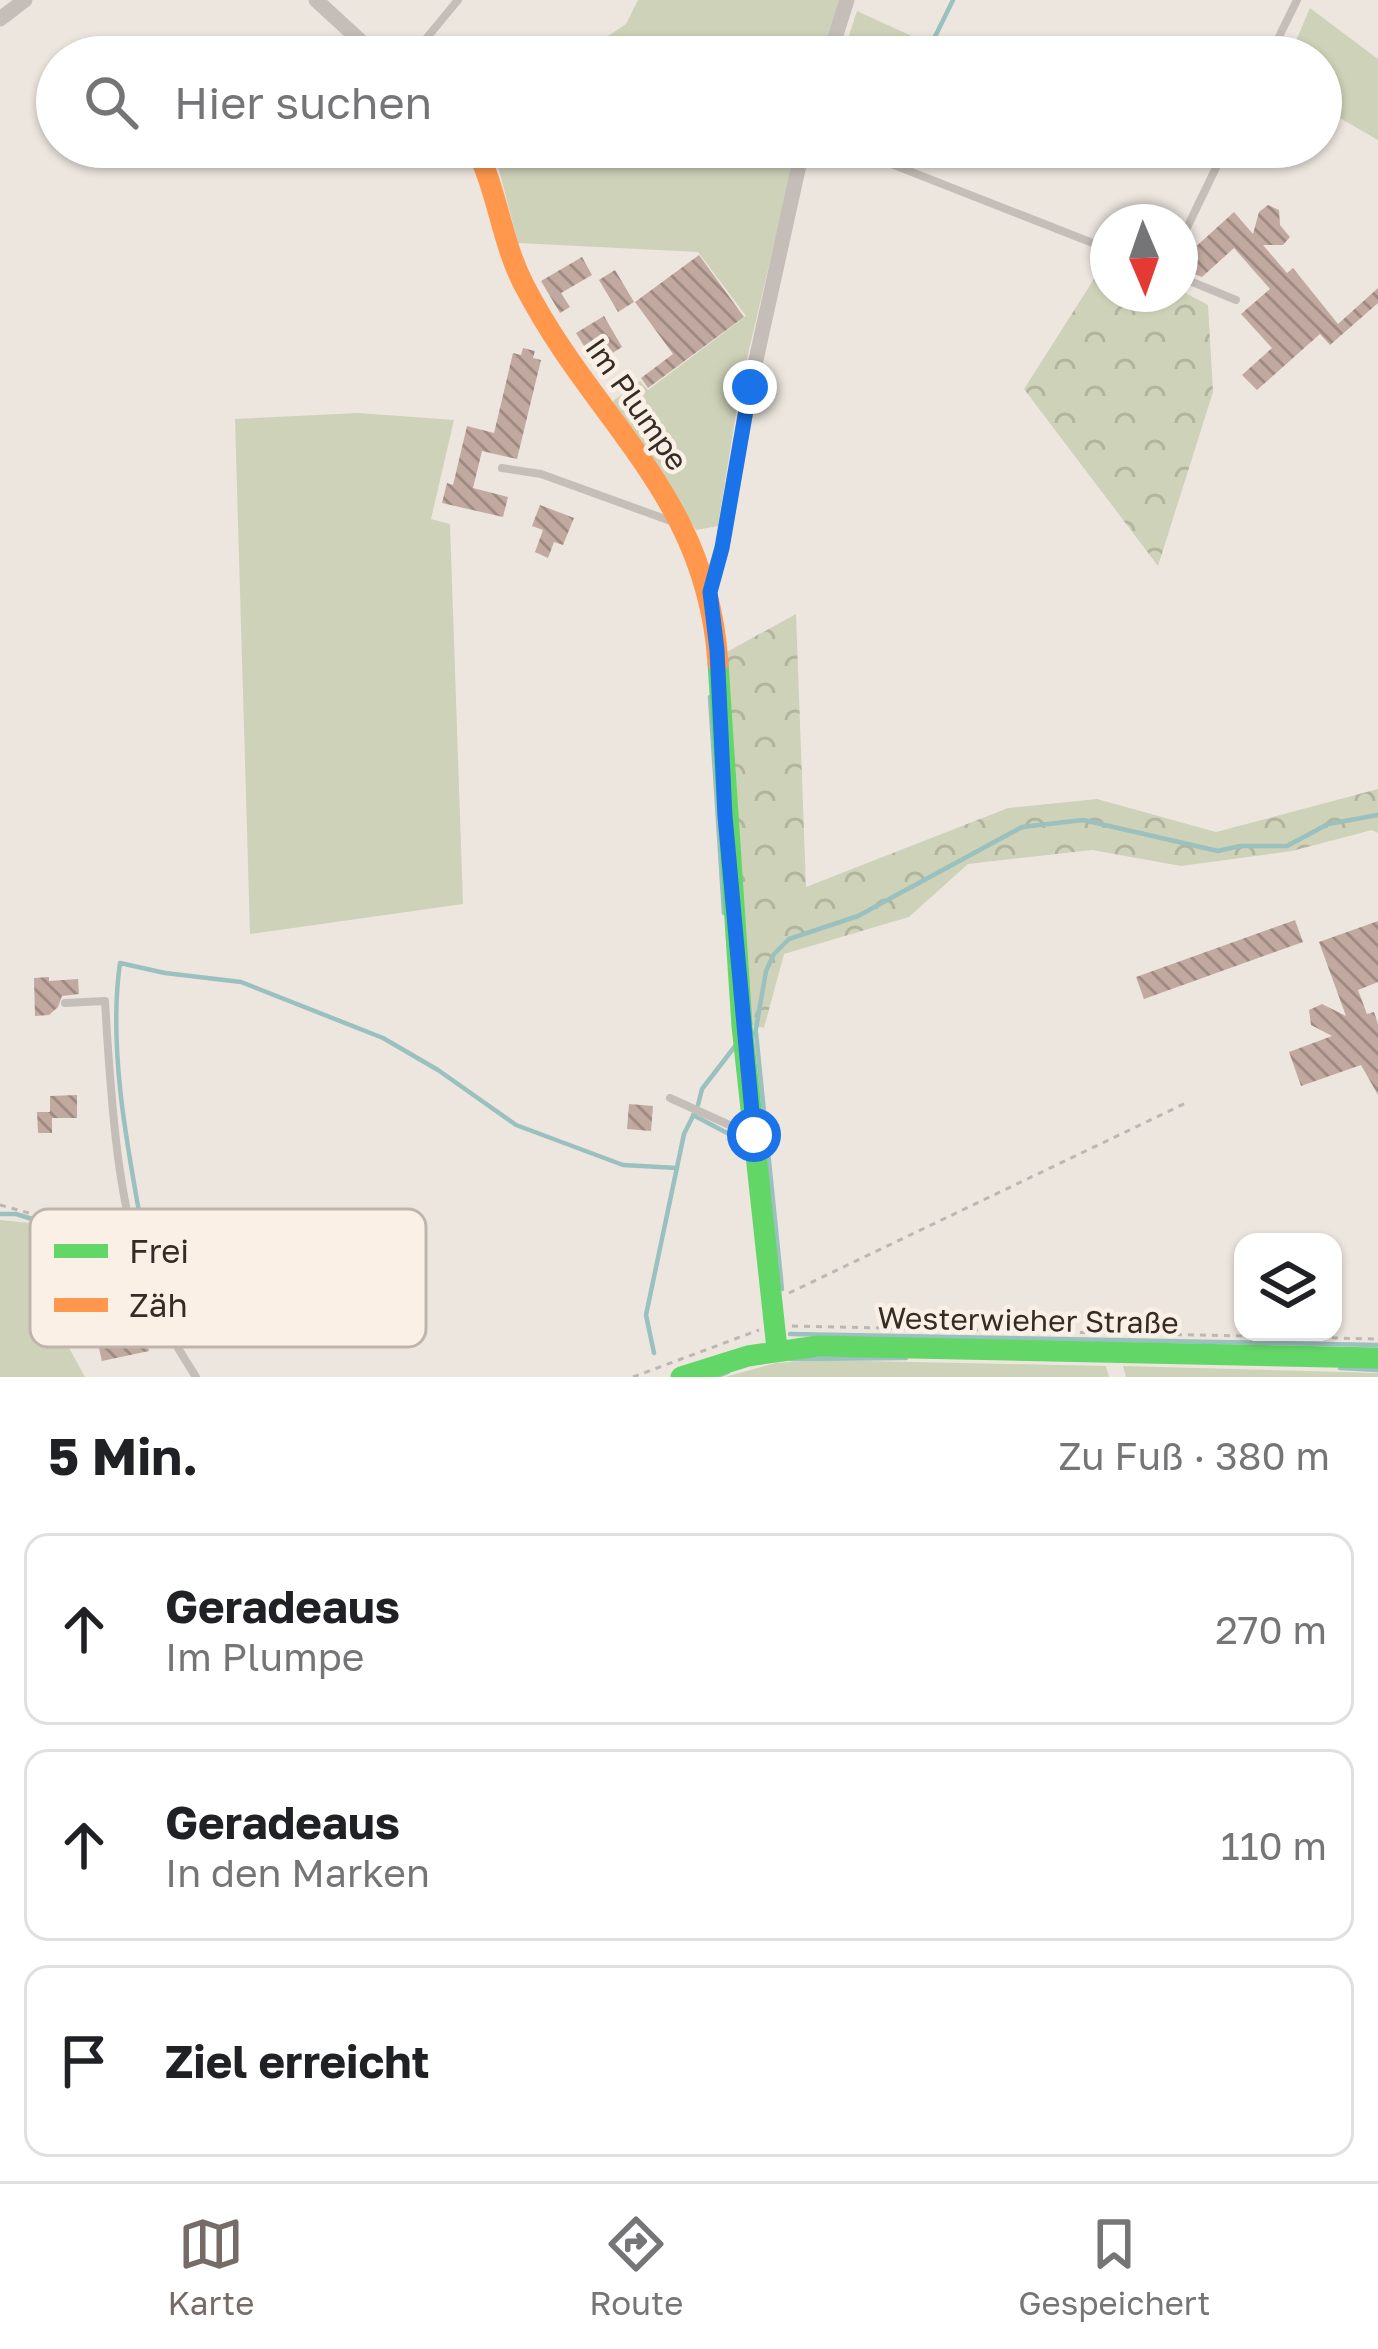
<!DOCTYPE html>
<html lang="de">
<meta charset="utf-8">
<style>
:root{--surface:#fff;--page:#f2f2f2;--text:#202124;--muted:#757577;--line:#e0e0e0;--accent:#766c67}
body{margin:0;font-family:"Golos Text",sans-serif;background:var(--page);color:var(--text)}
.controls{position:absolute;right:36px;bottom:36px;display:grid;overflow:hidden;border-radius:24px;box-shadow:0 3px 9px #0004}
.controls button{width:108px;height:108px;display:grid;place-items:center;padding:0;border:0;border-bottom:3px solid var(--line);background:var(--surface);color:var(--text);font:60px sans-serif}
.compass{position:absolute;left:1090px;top:204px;width:108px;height:108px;border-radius:50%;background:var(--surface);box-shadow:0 3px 9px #0004;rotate:178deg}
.stop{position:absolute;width:36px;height:36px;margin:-27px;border:9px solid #1a73e8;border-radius:50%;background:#fff}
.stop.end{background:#1a73e8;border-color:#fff;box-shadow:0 3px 12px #0008}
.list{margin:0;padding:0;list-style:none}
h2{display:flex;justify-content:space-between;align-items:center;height:156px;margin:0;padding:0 48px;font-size:51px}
h2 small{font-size:39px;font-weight:400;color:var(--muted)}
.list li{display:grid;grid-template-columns:78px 1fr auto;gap:36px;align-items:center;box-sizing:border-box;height:192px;margin:0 24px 24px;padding:0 24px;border:3px solid var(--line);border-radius:24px}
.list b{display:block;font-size:45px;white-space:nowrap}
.list p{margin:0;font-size:39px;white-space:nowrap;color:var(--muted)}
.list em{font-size:39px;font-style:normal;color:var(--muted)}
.icon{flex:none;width:66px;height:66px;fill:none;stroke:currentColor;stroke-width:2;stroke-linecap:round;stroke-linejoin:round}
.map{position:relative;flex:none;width:1378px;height:1377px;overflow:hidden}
.search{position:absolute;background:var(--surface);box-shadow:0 3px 9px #0004;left:36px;right:36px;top:36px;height:132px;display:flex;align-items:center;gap:30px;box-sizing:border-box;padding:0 42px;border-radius:66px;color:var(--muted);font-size:45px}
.sheet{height:804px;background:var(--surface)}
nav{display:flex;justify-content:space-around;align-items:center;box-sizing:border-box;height:168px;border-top:3px solid var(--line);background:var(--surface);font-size:33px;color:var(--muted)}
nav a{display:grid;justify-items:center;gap:6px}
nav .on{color:var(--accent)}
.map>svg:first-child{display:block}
</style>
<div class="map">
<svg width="1378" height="1377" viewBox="0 0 1378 1377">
<defs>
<pattern id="forest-crowns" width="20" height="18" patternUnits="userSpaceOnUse" patternTransform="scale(3)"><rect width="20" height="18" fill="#ced2b8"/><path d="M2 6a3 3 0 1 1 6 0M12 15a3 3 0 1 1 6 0" fill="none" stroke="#b2b49e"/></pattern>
<pattern id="building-back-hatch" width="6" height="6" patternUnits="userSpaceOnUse" patternTransform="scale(3)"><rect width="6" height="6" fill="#c2a9a0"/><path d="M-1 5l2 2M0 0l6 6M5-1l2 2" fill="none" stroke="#9e8a82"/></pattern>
</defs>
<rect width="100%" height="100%" fill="#ede6df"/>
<g fill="#ced2b8">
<path d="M638,0H840L823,57H577L626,24Z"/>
<path d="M1310,8L1378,59V140L1321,107V57H1289Z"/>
<path d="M857,11L929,44L923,57H842Z"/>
<path d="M493,147H797L740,388L718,526L696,530L609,404L640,381L648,390L746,316L698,252L518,243Z"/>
<path d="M358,413L454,420L431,519L450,524L463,904L250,934L235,419Z"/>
<path d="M0,1220L30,1223L130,1254L133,1265L57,1326L85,1377H0Z"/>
<path d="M819,1360L1106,1366L1109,1377H725L776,1363Z"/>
<path d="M1123,1366L1378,1373V1377H1126Z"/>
</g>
<g fill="url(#forest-crowns)">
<path d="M1108,257V294H1180V290L1208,305L1213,392L1158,566L1024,389Z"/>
<path d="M796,614L806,887L1008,808L1097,799L1216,832L1378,789V833L1372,830L1292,851L1181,866L1092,850L968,864L909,917L784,954L764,1028L752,1025L725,653Z"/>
</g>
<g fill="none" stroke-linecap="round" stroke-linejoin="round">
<g stroke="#9ac0bf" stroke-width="4.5">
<path d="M925,57L953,0"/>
<path d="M880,151L882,147"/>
<path d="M710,697L724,913"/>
<path d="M756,1033L782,1289"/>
<path d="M755,1034L766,971L774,954L789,939L858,916L1022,827L1083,820L1218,851L1240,846H1287L1328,824L1378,815"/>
<path d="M698,1105L702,1089L736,1045"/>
<path d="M693,1115L746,1143"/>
<path d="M0,1214H16L110,1243"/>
<path d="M142,1228C127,1146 108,1046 120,963L165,973L241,982L383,1038L438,1070L516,1125L623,1165L677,1168"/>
<path d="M790,1334L1378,1345"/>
<path d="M654,1353L646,1315L684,1134L695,1112"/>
<path d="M791,1359L906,1358"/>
<path d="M1340,1368L1378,1370"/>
<path d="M715,1377L728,1372"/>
</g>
</g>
<g fill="url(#building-back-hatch)">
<path d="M1268,205L1279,210L1280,225L1290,237L1283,245H1263L1287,273L1293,268L1338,324L1378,288V303L1330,345L1320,334L1257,390L1242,375L1272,348L1241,314L1270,289L1234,248L1202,277L1189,272L1180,261L1234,212L1253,234L1259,212Z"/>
<path d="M699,255L744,317L648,388L641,378L673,354L635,302Z"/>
<path d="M582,257L592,275L561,293L570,307L560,313L541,281Z"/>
<path d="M615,270L634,302L618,312L599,280Z"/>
<path d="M604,316L622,347L595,364L576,333Z"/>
<path d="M523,348L535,351L533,358L541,360L517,459L482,451L473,488L508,497L503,517L442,503L447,483L453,485L467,426L494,433L513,353L521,355Z"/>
<path d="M540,505L574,518L563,545L554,542L548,558L535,552L543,530L532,526Z"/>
<path d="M1295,920L1303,942L1144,999L1136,977Z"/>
<path d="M1378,921V982L1358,990L1367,1014L1374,1012L1378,1024V1095L1361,1065L1301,1086L1289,1052L1332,1036L1311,1025L1309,1010L1322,1004L1346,1016L1319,942Z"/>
<path d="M49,977V981L78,979L79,994L62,996L58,1007L49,1015L35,1016L34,978Z"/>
<path d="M77,1095V1118H52V1133H38L37,1112H50V1096Z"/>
<path d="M629,1104L653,1106L651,1131L627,1129Z"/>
<path d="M146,1334L149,1351L102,1361L98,1344Z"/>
</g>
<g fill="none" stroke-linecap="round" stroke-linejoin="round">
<g stroke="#beb6b1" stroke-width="3" stroke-dasharray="6 6" stroke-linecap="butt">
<path d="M0,1205L120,1238"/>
<path d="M789,1293L1188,1102"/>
<path d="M792,1326L1378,1339"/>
<path d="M633,1377L759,1330"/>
</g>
<g stroke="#c5beb8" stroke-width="8">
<path d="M411,57L458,0"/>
<path d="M1269,57L1297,0"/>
<path d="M848,147L1108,249"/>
<path d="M1180,242L1226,147"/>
<path d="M1180,277L1236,300"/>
<path d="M502,468L541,474L679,524"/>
<path d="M65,1003L105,1001C111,1100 117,1222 158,1312C169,1335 183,1356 196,1377"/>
<path d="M670,1098L747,1133"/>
</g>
<g stroke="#c5beb8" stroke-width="15">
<path d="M316,0L378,57"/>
<path d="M0,19L25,0"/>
<path d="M829,57L847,0"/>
<path d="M709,592L722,547L750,387L803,147"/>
</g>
<g stroke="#63d668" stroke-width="21">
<path d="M718,663L742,1026L777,1349"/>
<path d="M681,1377L748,1356L818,1346L1378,1358"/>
</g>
<path stroke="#ff974d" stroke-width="21" d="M475,147C498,191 501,241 524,285C595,423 707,494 718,663"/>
</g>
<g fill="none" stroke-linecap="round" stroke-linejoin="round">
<path stroke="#1a73e8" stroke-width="15" d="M750,387L722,548L710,592L717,650L725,816L754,1135"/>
</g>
<g text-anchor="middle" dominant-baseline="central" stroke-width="9" stroke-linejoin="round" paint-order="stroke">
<g font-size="30" fill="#362b26" stroke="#faf0e6">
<text transform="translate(637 404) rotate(55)">Im Plumpe</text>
<text transform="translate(1028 1320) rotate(1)">Westerwieher Straße</text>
</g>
</g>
<rect x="30" y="1209" width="396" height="138" rx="18" fill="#faf0e6" stroke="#bfb5ac" stroke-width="3"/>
<rect x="54" y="1244" width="54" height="14" fill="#63d668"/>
<rect x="54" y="1298" width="54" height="14" fill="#ff974d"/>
<g font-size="33" fill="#362b26">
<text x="129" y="1263">Frei</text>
<text x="129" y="1317">Zäh</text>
</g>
</svg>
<div class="controls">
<button><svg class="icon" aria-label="layers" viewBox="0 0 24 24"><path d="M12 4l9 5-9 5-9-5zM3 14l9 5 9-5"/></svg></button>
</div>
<svg class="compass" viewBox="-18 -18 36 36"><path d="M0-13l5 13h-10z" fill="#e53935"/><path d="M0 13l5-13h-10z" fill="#757577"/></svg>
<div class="stop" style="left:754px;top:1135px"></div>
<div class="stop end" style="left:750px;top:387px"></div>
<div class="search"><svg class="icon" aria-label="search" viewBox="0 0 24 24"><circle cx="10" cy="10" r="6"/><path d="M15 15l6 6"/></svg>Hier suchen</div>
</div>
<section class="sheet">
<h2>5 Min.<small>Zu Fuß · 380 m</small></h2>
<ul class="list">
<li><svg class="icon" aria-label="ahead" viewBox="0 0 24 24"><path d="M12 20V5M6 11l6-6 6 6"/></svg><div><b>Geradeaus</b><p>Im Plumpe</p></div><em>270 m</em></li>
<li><svg class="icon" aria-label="ahead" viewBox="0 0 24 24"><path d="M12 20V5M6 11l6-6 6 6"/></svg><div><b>Geradeaus</b><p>In den Marken</p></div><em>110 m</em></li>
<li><svg class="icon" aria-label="arrive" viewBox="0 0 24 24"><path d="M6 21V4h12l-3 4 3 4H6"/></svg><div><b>Ziel erreicht</b></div></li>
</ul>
</section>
<nav>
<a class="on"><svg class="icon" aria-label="map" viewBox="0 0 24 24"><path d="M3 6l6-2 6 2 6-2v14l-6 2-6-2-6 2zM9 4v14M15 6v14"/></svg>Karte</a>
<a><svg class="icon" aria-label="directions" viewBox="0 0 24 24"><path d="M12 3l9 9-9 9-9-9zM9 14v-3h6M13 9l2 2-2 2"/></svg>Route</a>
<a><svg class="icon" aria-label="saved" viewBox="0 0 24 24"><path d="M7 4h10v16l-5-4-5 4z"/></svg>Gespeichert</a>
</nav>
